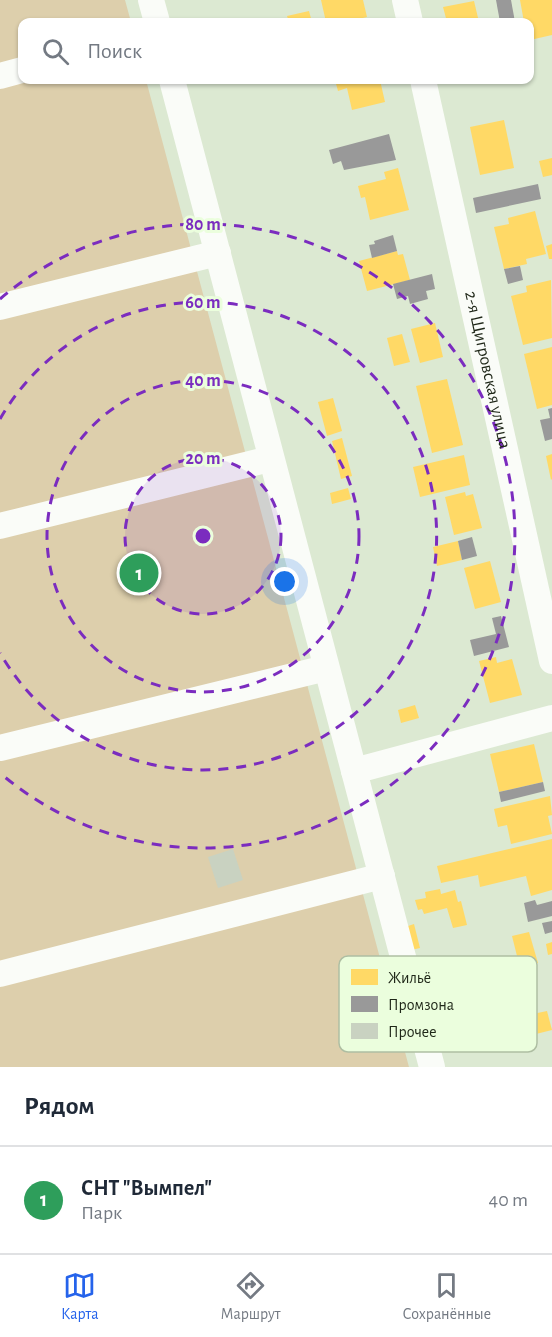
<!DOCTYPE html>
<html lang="ru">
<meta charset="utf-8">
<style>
:root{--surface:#fff;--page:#f6f6f7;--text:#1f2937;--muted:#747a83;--line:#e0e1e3;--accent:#2563eb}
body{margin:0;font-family:"Alegreya Sans",sans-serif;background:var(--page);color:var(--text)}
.you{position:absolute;left:285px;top:582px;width:21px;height:21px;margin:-15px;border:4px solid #fff;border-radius:50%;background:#1a73e8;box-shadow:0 0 0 9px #1a73e833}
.badge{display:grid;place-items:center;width:39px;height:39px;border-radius:50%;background:var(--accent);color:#fff;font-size:20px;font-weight:700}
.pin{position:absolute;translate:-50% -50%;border:3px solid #fff;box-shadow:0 2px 6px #0006}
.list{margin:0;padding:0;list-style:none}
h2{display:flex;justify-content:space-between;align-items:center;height:78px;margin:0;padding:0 24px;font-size:26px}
h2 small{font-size:20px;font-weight:400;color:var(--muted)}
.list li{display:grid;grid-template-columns:39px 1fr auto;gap:18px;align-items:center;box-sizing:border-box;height:108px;padding:0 24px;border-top:2px solid var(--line)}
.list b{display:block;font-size:22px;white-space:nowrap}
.list p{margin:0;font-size:20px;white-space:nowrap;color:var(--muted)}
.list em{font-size:20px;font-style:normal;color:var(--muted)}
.icon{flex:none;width:33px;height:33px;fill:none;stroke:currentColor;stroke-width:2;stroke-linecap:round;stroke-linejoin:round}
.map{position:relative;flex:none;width:552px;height:1067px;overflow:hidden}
.search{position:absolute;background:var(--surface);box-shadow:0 2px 4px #0004;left:18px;right:18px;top:18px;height:66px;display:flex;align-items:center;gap:15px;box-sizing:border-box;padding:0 21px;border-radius:12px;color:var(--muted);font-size:22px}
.sheet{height:186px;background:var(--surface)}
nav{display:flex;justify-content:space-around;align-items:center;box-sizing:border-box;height:84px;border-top:2px solid var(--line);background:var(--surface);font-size:16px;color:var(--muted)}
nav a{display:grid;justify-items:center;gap:3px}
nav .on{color:var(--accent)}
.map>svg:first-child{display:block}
</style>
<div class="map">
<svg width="552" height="1067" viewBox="0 0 552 1067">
<rect width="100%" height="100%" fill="#dce9d2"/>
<path fill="#ddcfac" d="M0,0H125L131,22H22V80H146L409,1067H0Z"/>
<g fill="#ffd966">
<path d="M321,0H363L367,17L346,22H326Z"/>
<path d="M520,0H552V35L530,40V22H524Z"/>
<path d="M474,1L479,22H447L443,7Z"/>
<path d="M309,11L312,22H289L287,16Z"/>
<path d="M335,80H380L385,102L352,110L347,88L338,91Z"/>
<path d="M504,120L514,168L480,175L470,127Z"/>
<path d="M552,158V175L543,177L539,161Z"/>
<path d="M398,168L409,210L370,220L365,197L361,198L358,186L386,179L384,172Z"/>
<path d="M535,211L546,254L526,259L527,264L504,269L494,227L509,224L508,218Z"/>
<path d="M552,244V259H549L546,246Z"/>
<path d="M397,251L398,255L403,254L410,280L367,291L359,261Z"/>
<path d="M551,280L552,338L523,345L511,296L527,292L526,286Z"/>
<path d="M435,323L443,357L420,363L411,329Z"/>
<path d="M402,334L410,362L394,366L387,338Z"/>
<path d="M552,347V405L537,409L524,354Z"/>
<path d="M447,379L463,445L432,453L416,386Z"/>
<path d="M333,398L342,431L327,436L318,402Z"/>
<path d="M342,438L352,476L341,479L332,441Z"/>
<path d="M552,454V479L551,480L546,456Z"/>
<path d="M464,455L470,485L420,497L413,467Z"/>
<path d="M348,488L351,499L332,504L330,493Z"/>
<path d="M465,492L466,496L473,494L482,528L454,535L445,497Z"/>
<path d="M458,541L462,560L437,566L433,547Z"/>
<path d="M490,561L501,602L475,609L464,568Z"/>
<path d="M496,657L497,663L512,659L522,695L490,703L479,661Z"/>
<path d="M415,705L419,718L401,723L398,710Z"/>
<path d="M534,744L543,782L499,792L490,754Z"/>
<path d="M550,796L552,815L548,816L552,834L511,844L507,825L498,827L494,809Z"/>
<path d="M552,839V890L531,896L526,876L480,887L478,875L441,883L437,866Z"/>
<path d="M440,889L441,894L455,890L458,902L461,901L467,925L453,928L447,908L424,914L422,909L418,910L415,900L426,898L425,892Z"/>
<path d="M414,924L420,948L411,950L405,927Z"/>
<path d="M529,932L538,963L520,968L512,936Z"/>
<path d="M552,942V954L548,955L546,944Z"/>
<path d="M547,1011L552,1030L532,1035L528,1015Z"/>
</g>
<g fill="#999">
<path d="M496,0H511L515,22H500Z"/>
<path d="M389,134L396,160L344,170L341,161L333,164L329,150Z"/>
<path d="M538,184L541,199L476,213L473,198Z"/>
<path d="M393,235L397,251L372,258L369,245L375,244L374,241Z"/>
<path d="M520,266L523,280L508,284L504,269Z"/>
<path d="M432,274L435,289L426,291L428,299L410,304L408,296L397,299L393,284Z"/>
<path d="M552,408V439L545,441L540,420L550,418L548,409Z"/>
<path d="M472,537L477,556L462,560L458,541Z"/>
<path d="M501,616L509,647L474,656L470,640L496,634L492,618Z"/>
<path d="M543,782L545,791L501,802L499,792Z"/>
<path d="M535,900L537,905L552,901V916L528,922L524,903Z"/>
<path d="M552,921V932L545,934L542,923Z"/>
</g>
<path fill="#c9d2c1" d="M233,849L243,880L218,888L208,857Z"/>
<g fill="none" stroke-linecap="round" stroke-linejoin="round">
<g stroke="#fafcf8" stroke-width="26">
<path d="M151,0L157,22"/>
<path d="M405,0L410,22"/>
<path d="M0,76L22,70"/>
<path d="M172,80L432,1067"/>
<path id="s1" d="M423,80L552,661"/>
<path d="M0,307L218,253"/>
<path d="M0,526L270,459"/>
<path d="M0,748L326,668"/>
<path d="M354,771L552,718"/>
<path d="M0,974L382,876"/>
</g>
</g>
<circle cx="203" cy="536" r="78" fill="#7b2cbf" fill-opacity=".12"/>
<g fill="none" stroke="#7b2cbf" stroke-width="3" stroke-dasharray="10 8">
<circle cx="203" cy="536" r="78"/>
<circle cx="203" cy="536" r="156"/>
<path d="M0 419A234 234 0 1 1 0 653"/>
<path d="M0 299A312 312 0 1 1 0 773"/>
</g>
<g text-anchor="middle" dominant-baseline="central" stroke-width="6" stroke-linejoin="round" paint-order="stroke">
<g font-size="18" fill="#1f2718" stroke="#ebfedd">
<text stroke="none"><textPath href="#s1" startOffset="297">2-я Щигровская улица</textPath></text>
</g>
</g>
<rect x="339" y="956" width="198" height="96" rx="9" fill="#ebfedd" stroke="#aebea2" stroke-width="1.5"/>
<rect x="351" y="969" width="27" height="16" fill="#ffd966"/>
<rect x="351" y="996" width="27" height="16" fill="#999"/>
<rect x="351" y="1023" width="27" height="16" fill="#c9d2c1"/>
<g font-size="16" fill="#1f2718">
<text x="388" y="983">Жильё</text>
<text x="388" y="1010">Промзона</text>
<text x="388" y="1037">Прочее</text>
</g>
<circle cx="203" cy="536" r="9" fill="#7b2cbf" stroke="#ebfedd" stroke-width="3"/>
<g font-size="18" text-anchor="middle" font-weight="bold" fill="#7b2cbf" stroke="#ebfedd" stroke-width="6" stroke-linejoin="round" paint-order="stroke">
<text x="203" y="230">80 m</text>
<text x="203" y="308">60 m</text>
<text x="203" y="386">40 m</text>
<text x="203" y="464">20 m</text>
</g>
</svg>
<div class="you"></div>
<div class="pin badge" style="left:139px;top:573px;background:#2e9e5b">1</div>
<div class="search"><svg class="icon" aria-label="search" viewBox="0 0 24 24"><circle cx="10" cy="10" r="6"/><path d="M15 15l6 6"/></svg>Поиск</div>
</div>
<section class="sheet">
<h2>Рядом<small></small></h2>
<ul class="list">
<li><span class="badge" style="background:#2e9e5b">1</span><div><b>СНТ &quot;Вымпел&quot;</b><p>Парк</p></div><em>40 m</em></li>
</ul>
</section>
<nav>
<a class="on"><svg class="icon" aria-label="map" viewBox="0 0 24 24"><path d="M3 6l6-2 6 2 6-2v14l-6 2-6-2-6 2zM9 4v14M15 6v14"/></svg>Карта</a>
<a><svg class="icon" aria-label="directions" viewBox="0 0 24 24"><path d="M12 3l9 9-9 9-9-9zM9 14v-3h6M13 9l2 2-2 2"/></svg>Маршрут</a>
<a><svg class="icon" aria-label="saved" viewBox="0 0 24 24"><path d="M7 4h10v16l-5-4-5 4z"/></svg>Сохранённые</a>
</nav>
